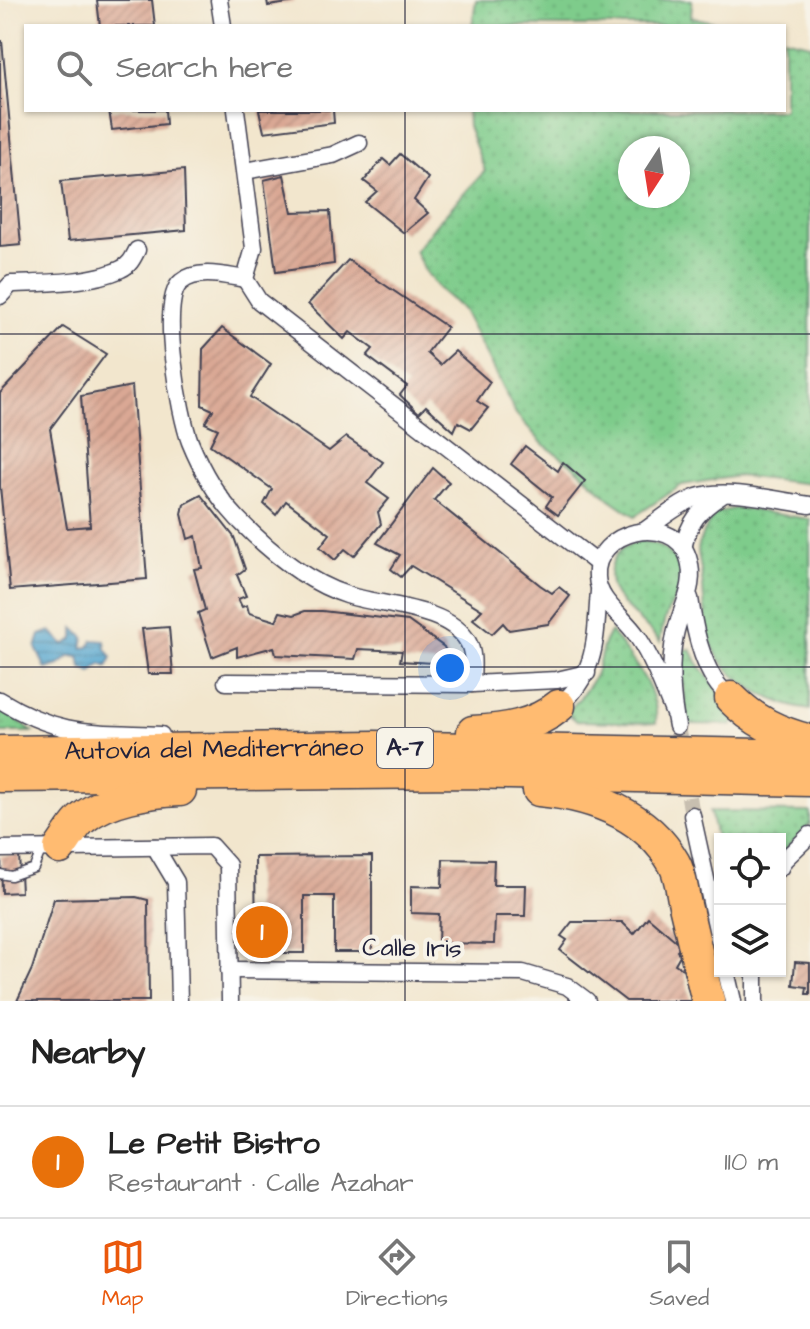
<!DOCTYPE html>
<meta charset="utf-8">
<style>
:root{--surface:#fff;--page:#f2f2f2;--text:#222;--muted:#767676;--line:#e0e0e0;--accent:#ea580c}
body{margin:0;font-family:"Architects Daughter",sans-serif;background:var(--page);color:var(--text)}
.controls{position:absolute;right:24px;bottom:24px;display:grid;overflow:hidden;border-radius:0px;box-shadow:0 2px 6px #0004}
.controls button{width:72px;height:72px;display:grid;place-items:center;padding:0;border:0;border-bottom:2px solid var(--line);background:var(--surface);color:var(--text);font:40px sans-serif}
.compass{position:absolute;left:618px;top:136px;width:72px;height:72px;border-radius:50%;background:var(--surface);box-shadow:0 2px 6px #0004;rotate:192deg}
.you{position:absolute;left:450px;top:668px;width:28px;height:28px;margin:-20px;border:6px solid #fff;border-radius:50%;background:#1a73e8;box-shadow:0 0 0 12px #1a73e833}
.badge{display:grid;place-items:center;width:52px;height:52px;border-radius:50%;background:var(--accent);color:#fff;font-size:26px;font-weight:700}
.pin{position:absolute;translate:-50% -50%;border:4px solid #fff;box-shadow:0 2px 8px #0006}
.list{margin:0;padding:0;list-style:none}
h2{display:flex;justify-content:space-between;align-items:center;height:104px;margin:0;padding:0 32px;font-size:34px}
h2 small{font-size:26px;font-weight:400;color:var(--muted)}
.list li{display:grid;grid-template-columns:52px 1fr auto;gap:24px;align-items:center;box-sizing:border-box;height:112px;padding:0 32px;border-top:2px solid var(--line)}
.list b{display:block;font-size:30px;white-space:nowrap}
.list p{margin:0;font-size:26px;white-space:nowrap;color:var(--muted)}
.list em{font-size:26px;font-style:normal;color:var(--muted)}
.icon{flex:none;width:44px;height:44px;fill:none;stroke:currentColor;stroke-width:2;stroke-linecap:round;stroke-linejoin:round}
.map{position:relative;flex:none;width:810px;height:1001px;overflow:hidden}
.search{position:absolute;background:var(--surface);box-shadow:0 2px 6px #0004;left:24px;right:24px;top:24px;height:88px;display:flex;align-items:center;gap:20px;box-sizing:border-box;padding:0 28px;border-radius:0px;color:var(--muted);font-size:30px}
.sheet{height:216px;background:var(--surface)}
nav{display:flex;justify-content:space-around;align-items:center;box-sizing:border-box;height:112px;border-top:2px solid var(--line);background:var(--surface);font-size:22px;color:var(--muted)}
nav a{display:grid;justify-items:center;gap:4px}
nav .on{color:var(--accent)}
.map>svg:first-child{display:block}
</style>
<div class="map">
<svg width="810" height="1001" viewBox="0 0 810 1001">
<defs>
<pattern id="green-dots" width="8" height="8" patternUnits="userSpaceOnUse" patternTransform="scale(2)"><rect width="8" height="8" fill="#7ecc8b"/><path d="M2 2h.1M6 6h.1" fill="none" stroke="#6daf79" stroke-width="1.8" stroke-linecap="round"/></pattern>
<pattern id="water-rules" width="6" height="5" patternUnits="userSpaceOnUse" patternTransform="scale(2)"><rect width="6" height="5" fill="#55a6cf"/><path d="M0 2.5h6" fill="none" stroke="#4687a9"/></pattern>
<pattern id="building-hatch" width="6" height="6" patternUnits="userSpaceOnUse" patternTransform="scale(2)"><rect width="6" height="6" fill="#daa894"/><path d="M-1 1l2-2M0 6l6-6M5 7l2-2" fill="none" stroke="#bb9080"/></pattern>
</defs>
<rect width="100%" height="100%" fill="#f7f3e8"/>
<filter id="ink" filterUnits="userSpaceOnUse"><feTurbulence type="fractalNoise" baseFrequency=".0125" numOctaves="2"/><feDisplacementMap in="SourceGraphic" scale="16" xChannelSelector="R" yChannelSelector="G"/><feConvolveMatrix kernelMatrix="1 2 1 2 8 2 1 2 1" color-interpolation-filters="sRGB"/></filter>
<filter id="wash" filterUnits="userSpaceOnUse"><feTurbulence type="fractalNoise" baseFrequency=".006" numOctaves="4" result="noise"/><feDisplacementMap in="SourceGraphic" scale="32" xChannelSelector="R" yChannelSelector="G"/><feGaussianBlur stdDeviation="1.8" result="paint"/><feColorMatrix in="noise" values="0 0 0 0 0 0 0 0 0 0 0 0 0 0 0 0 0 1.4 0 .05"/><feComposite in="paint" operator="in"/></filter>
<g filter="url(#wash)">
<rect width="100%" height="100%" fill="#f2e6cd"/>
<g fill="url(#green-dots)" stroke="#507763" stroke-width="2" fill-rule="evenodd">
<path d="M476,0H692L691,17L732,26H472Z"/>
<path d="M784,38L810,44V484L738,476L682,485L635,516L610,499L575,467L543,444L516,414L463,310L441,291L425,271L415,251L436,224L485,171L468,126L467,110H784ZM630,148H678V196H630Z"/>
<path d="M737,508L810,519V710C778,706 739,686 720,660C706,641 705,611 703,588C700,546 689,552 716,513Z"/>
<path d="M640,541C666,543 685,561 680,588C678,596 672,604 668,611C663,621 662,632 660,642C648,627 633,615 620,601C606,587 607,561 622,549C627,545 635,543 640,541Z"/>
<path d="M611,632C630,657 660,690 656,723L577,721L567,713C577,701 588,690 595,675C601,661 601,642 611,632Z"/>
<path d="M691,649L697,662L739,717L731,725L688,724L681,662L685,650Z"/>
<path d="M0,709L33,732H0Z"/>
<path d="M710,811L810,812V824L780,855V839H720V856Z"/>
</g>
<path fill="url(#water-rules)" stroke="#3c6485" stroke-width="2" d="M74,628L84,637L82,648L89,647L93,640L105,641L106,649L112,657L107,667L101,664L91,673L82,668L79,657L70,656L59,665L46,669L36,648L40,635L51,631L64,645L74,639Z"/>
<g id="blocks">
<g fill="url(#building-hatch)">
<path d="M97,0H152L155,26H100Z"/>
<path d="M267,0H294L295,2L268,6Z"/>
<path d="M0,41H2L21,245L0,247Z"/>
<path d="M109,110H165L166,124L112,130Z"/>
<path d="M259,110H333L334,123L264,132Z"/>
<path d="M400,154L428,178L414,200L428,213L404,233L365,202L377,191L364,181L383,159L390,165Z"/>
<path d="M184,170L186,230L68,241L61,181Z"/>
<path d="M284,175L292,212L330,211L334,264L276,272L264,180Z"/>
<path d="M348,260L447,327L427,353L440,365L455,351L490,382L477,401L488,408L471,429L458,422L454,431L426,406L419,413L400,395L407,386L367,356L373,349L350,332L344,339L308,304Z"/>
<path d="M63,327L106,354L50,429L67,528L90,526L81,396L132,386L147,579L10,590L0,486V393Z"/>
<path d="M222,328L271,364L250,397L329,451L346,437L383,462L367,483L389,499L378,512L381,524L354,556L345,549L335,560L320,547L330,534L286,501L276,515L264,504L272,489L210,445L218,429L205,423L213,410L202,405L203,349Z"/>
<path d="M525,446L558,471L563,462L585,481L558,515L546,506L552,497L511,464Z"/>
<path d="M433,468L449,482L434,500L540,585L552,593L559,587L570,596L548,624L509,630L503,623L492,634L473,619L482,610L411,566L401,577L391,569L400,555L377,543Z"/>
<path d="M201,495L234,537L245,569L237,575L246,596L238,599L242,607L247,605L249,613L276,621L280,612L294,615L305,611H322L408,621L444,647L450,664L400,661L402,651L358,649L355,659L276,655L274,647L237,657V647L212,657L198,613L205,610L194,569L202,568L196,536L188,539L182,514L184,504Z"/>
<path d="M169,627L173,674H148L142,629Z"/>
<path d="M19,855L21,892L2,893L1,856Z"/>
<path d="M372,856V952H334V896H304V953H256L255,857Z"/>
<path d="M443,859L494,860L493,885H526L525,916H495L494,944L438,943L439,914L411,913V886L442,887Z"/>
<path d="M136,897L148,900L149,1001H17L32,969L54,899Z"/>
<path d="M648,917L682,946L677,951L680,955L675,964L684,970L691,1001H626L560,950L567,940L561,936L572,922H622L634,934Z"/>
<path d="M795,962L810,963V994H806L807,987L793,985Z"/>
</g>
</g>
</g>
<g filter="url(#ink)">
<use href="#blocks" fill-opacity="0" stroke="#413f51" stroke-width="2"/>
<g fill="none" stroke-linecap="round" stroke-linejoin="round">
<path stroke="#c8bfb0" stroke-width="16" stroke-dasharray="16 8" stroke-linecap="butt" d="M677,726L692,815"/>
<g stroke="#413f51" stroke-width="11">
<path id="lane" d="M0,874L11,876L34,868L42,848"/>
</g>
<g stroke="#413f51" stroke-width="19">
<g id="street">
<path d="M219,0L223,26"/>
<path d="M236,110L254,248L245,279L259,301L597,563"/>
<path d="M245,171L333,155L359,143"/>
<path d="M245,279C226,276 198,268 181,282C158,300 180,416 190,442C201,469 218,498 238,519C267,549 306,582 347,595C380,606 449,607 468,642C475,654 472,671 472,684"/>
<path d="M0,296L11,284C43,283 92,283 121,269C130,265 133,258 137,250"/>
<path d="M644,531C661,519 677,505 697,497C726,487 780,501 810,505"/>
<path d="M683,548C689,522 699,510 721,496"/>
<path d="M690,598C694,629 705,686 737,701"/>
<path d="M226,682L472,684L557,680L587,673"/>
<path d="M0,700C60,737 94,732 161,735"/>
<path d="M559,706C598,672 595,639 599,591"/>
<path d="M674,714C663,687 653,660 637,636C624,616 598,602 597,577C593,530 673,512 688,557C698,586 680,608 675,635C669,663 671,698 677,726"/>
<path d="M692,815L720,943"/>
<path d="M155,847L176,882L179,1001"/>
<path d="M0,849L211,846L228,865L230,1001"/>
<path d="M780,868L784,860L810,835"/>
<path d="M229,970L523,973L567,986L587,1001"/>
<path d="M726,971L733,1001"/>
<path d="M755,971V1001"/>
</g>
</g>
<g stroke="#413f51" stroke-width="35">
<g id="highway">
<path d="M731,698C755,722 777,732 810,741"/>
<path d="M473,732C503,730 534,727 559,706"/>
<path id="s1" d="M0,752L375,747L810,756"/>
<path d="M0,776L462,772L810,780"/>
<path d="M539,790C592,795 646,814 674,863C681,875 682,892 685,905C693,937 700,969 708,1001"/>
<path d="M60,848C67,839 74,825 83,818C107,798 150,791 180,790"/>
</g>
</g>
<use href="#lane" stroke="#fff" stroke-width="8"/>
<use href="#street" stroke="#fff" stroke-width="16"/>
<use href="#highway" stroke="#ffbb71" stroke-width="32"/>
</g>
</g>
<path fill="none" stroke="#22223b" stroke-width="2" stroke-opacity="0.55" d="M405,0V26M405,110V1001M0,334H810M0,667H810"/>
<g text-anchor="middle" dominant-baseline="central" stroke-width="8" stroke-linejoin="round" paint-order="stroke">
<rect fill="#f7f3e8" stroke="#62616f" stroke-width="2" x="377" y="728" width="56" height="40" rx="6"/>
<g font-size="24" font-weight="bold" fill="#22223b">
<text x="405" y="748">A-7</text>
</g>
<g font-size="26" fill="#22223b" stroke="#f7f3e8">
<text stroke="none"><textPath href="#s1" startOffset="214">Autovía del Mediterráneo</textPath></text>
<text transform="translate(412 948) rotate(1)">Calle Iris</text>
</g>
</g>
</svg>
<div class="controls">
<button><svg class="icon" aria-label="locate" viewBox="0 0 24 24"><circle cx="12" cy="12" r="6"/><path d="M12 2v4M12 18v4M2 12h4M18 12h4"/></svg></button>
<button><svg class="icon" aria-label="layers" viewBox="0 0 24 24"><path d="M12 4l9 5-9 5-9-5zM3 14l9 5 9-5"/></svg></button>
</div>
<svg class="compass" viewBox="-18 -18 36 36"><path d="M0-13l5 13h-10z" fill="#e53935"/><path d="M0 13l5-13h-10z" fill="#767676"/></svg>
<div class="you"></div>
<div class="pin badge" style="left:262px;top:932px;background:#e8710a">1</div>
<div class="search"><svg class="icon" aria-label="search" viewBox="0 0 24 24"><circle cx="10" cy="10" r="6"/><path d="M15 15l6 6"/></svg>Search here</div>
</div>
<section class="sheet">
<h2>Nearby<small></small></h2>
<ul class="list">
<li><span class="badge" style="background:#e8710a">1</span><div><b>Le Petit Bistro</b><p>Restaurant · Calle Azahar</p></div><em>110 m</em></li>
</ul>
</section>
<nav>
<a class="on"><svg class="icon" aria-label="map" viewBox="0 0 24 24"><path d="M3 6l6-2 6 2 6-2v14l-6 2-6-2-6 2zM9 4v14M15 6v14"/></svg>Map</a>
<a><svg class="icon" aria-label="directions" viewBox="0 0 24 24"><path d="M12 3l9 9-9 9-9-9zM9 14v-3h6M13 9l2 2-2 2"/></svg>Directions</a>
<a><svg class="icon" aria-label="saved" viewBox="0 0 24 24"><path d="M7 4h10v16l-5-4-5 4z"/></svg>Saved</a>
</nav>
